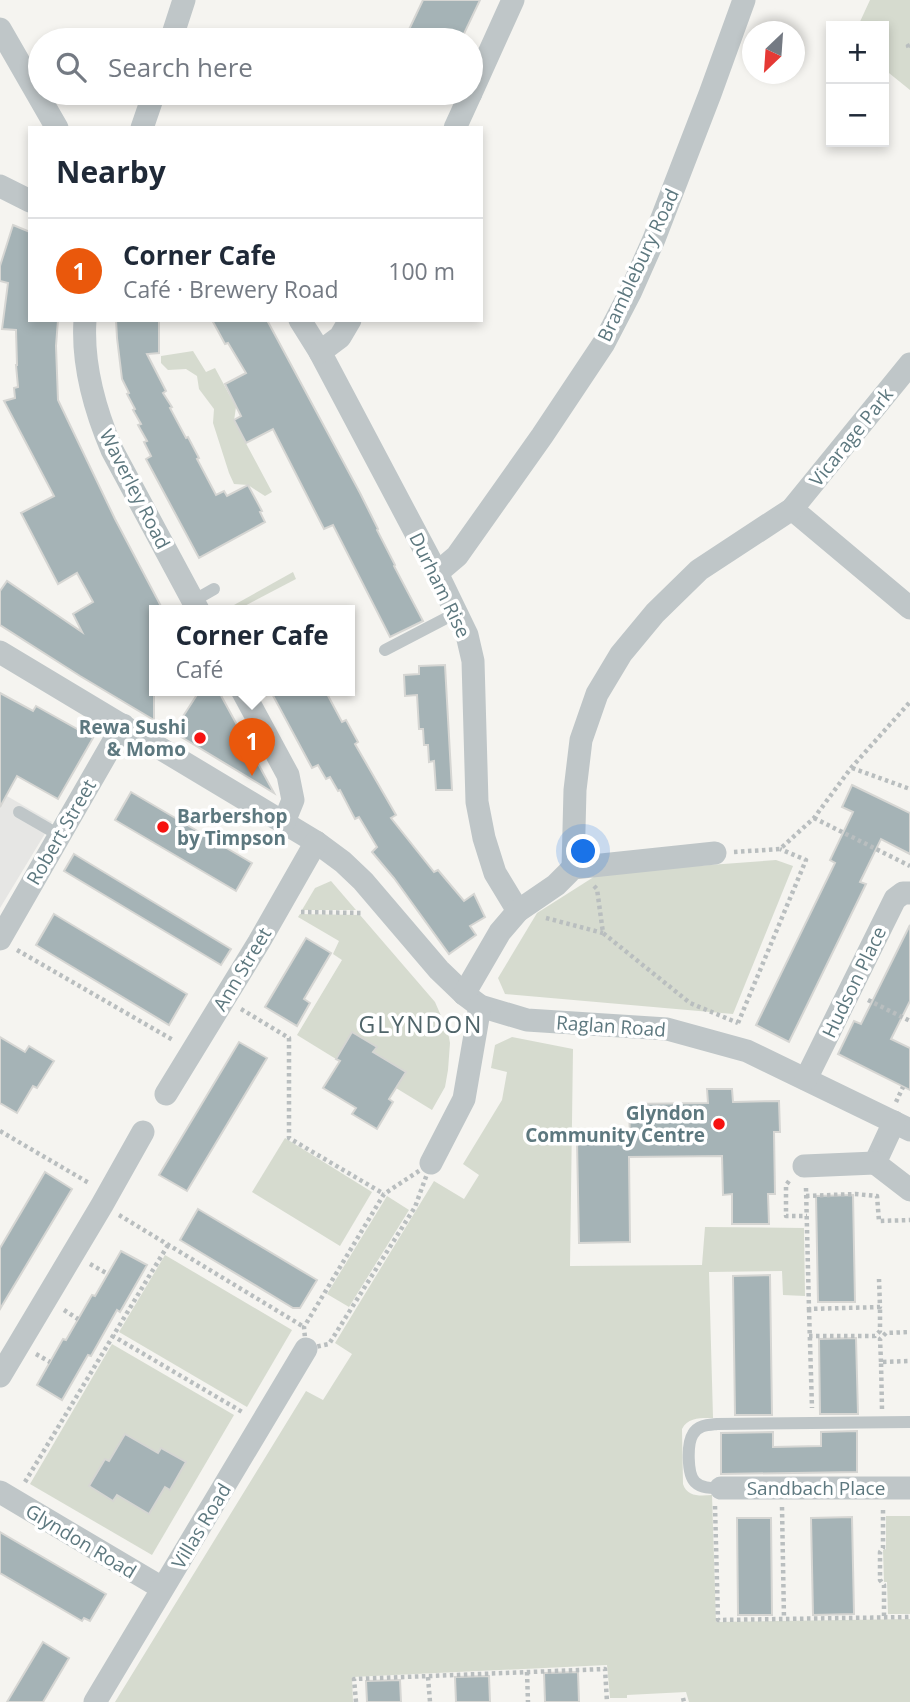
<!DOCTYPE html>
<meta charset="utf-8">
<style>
:root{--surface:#fff;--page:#f2f2f3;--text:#1f2937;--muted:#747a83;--line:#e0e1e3;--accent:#ea580c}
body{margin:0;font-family:"Open Sans",sans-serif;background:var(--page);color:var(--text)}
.controls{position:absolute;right:21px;top:21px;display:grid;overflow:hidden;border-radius:0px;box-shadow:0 4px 10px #0003}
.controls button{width:63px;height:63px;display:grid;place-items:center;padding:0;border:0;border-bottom:2px solid var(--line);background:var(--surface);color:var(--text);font:35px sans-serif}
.compass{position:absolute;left:742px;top:21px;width:63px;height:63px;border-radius:50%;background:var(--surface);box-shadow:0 4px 10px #0003;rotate:205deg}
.you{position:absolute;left:584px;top:852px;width:24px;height:24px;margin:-18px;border:5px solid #fff;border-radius:50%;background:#1a73e8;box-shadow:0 0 0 10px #1a73e833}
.badge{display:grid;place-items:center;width:46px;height:46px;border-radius:50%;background:var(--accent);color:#fff;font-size:23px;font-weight:700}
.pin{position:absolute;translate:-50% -58px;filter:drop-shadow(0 2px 4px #0008)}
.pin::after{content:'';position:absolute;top:37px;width:24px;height:21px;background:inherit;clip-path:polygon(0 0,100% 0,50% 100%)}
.popup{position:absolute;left:149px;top:605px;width:206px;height:91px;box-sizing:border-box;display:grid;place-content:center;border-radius:0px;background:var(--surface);filter:drop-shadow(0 2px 5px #0005);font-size:23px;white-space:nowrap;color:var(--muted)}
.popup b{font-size:26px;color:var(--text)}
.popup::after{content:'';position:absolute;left:50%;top:100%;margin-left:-14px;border:14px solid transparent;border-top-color:var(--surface)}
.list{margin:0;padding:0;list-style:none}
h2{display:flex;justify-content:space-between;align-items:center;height:91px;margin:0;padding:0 28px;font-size:30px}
h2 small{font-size:23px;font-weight:400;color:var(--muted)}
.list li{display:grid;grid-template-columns:46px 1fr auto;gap:21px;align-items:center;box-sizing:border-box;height:105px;padding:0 28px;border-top:2px solid var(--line)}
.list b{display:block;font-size:26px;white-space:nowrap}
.list p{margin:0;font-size:23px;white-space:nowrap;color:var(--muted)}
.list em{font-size:23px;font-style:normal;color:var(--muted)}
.icon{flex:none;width:38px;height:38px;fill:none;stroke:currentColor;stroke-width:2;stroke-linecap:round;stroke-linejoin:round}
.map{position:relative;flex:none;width:910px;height:1702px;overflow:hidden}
.search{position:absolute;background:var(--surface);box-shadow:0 4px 10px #0003;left:28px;top:28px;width:455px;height:77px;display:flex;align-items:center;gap:18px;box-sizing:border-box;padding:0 24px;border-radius:38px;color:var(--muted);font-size:26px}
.panel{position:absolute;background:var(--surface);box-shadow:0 4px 10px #0003;left:28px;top:126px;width:455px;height:196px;border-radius:0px}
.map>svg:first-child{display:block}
</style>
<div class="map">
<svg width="910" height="1702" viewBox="0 0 910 1702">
<rect width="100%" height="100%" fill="#f5f4f0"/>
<path fill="#e6e6e4" d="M0,792L52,822L0,908Z"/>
<g fill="#d6dbcf">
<path d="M870,0H910V90L884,69V26H858Z"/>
<path d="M193,351L206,372L215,368L236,407L234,421L272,492L265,496L248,485L234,484L229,473L213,423L214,409L199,389L197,376L186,369L168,370L161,363V356Z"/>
<path d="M293,572L296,579L237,610H225Z"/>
<path d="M776,860L793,866L733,1014L505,994L498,978L537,913L600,873Z"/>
<path d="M331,881L356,910H302L315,888Z"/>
<path d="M300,914L360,915L435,1002L448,1032L450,1043L448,1070L445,1087L432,1110L396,1088L405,1072L373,1052L376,1047L352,1032L336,1059L297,1035L342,960L333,954L339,941L298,917Z"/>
<path d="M512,1037L573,1049L570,1266L702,1265L705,1227L804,1228L805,1296L783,1295L782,1271L709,1272L713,1418C701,1418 688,1417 682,1429L683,1484C687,1497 700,1496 712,1495L716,1622L910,1619V1702H689L686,1692L627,1695V1698H610L607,1665L352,1677L353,1702H115L306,1391L323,1400L352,1354L335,1343L434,1181L464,1199L479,1175L463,1164L502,1100L507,1072L491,1068L495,1045Z"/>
<path d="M285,1138L372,1192L340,1246L252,1192Z"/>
<path d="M387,1196L409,1210L349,1307L327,1294Z"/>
<path d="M165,1255L292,1330L247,1407L119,1332Z"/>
<path d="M112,1344L234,1415L152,1555L30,1484Z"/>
<path d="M886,1516H910V1614H888L887,1582H884L883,1550L886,1549Z"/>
</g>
<g fill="#a5b3b6" stroke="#d6d6d3" stroke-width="2">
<path d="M423,0H480L461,40H404Z"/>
<path d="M13,225L30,232V320H58L56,346L58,400L115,519L163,610H154V720L80,676L0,625V591L7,581L82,632L73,614L93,602L77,573L58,584L21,513L54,496L4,401L15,398L14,388L18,387L16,365H17L16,330L2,329L8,283L0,281V266Z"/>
<path d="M116,320H159V353L147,354L166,391L163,393L172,407L170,408L186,438L188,437L199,458L197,459L216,495L224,491L227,496L248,485L262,511L260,512L265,522L199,558L146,459L151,456L144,442L147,441L138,425L141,424L133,410L135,409L127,394L129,393L122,379L117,338Z"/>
<path d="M212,320H267L360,493L378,529L377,530L395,565L394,566L423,621L390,637L333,525L324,529L273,429L246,443L234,420L241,416L225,384L246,373L228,343L225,344Z"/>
<path d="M445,665L452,790H436L434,761L429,762L428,745H424L423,729H419L417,695L405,696L404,675L419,674V666Z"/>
<path d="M200,690H218L274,793L173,732Z"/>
<path d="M270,690H325L342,722L346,720L358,742L355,744L396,815L391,818L434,872L438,870L464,901L474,894L485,917L470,926L476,935L449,954L394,878L372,852L377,847L359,817L355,819L340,790L338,791L330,777L326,779L318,765L312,768Z"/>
<path d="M0,693L33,711L36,706L93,738L58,799L17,776L0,807Z"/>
<path d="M852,785L910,813V854L881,839L860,882L866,884L789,1042L756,1025L835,863L830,860L853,812L842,807Z"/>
<path d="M131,792L252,863L236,891L115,820Z"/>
<path d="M74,854L231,949L221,965L64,871Z"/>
<path d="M54,914L187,994L169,1025L36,945Z"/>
<path d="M910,925V1001L891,1039L910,1048V1090L838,1054L854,1021L861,1024Z"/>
<path d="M306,938L331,953L304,999L310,1003L297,1026L265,1007Z"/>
<path d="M352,1032L377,1047L373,1052L406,1072L389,1099L393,1102L377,1129L352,1114L356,1108L323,1088L340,1061L336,1059Z"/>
<path d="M0,1037L25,1052L29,1046L54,1061L37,1088L33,1086L17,1113L0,1103Z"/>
<path d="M239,1042L267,1058L187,1191L159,1175Z"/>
<path d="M707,1089H732L733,1102L779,1101L780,1132H774L775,1194H768L769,1224H732V1194L723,1195L722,1156L629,1157L630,1242L579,1243L577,1141L630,1140L629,1104L708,1103Z"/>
<path d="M45,1172L72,1189L0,1309V1248Z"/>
<path d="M853,1195L855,1302H818L816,1196Z"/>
<path d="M198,1209L317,1280L300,1308H293L180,1240Z"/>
<path d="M121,1251L147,1265L120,1312L117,1310L91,1356L88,1355L62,1400L37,1385L63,1339L66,1340L92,1295L95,1296Z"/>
<path d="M770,1275L772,1415H735L733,1276Z"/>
<path d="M856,1338L858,1414H820L819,1339Z"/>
<path d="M857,1431V1472L721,1474V1433L773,1432V1447L821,1446V1432Z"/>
<path d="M125,1434L158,1453L161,1448L186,1462L170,1490L165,1487L149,1514L117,1495L113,1501L89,1486L105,1459L109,1461Z"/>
<path d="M852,1517L854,1614L813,1615L811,1518Z"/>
<path d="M737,1518H771L772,1615H738Z"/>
<path d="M0,1532L106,1594L90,1621L84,1618L82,1621L0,1573Z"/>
<path d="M43,1642L69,1658L43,1702H7Z"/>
<path d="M578,1672L579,1702H545L544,1673Z"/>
<path d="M489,1676L490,1702H456L455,1677Z"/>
<path d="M400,1680L401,1702H367L366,1681Z"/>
</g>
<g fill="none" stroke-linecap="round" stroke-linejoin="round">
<g stroke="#b9bebf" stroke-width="4.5" stroke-dasharray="3.5 3.5" stroke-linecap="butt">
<path d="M910,45L908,46L910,50"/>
<path d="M852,768L910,789"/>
<path d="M814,818L910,866"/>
<path d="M734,852L780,849L814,818L851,768L910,702"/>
<path d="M594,886L597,889L603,933L690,1003L738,1023"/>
<path d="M301,912L362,913"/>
<path d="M546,918L603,933"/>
<path d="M17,950L173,1040"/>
<path d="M868,1000L910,1021"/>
<path d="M241,1009L289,1038V1138L384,1194"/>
<path d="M738,1023L806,860L780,849"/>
<path d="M896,1102L903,1087"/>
<path d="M0,1131L89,1183"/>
<path d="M431,1163L415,1207L329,1344L306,1349L304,1327L384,1194Z"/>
<path d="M789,1181L786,1185V1216H807"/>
<path d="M806,1188L809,1309L880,1307L879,1279"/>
<path d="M806,1196L855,1194L877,1196L879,1221L910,1220"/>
<path d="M119,1215L304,1327"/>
<path d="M168,1245L113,1336L244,1413"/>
<path d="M90,1264L108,1274"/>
<path d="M809,1309L812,1408"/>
<path d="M64,1310L78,1319"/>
<path d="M809,1336H875L880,1331V1307"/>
<path d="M36,1354L50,1362"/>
<path d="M881,1362L880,1339L886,1333L910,1332"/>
<path d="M882,1409L881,1362L910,1361"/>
<path d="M25,1482L113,1336"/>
<path d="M715,1506L718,1620L910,1617"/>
<path d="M782,1507L784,1619"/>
<path d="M883,1510V1548L880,1552V1580L884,1585V1617"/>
<path d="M527,1672L528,1702"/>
<path d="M428,1677L430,1702"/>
<path d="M683,1698L684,1702"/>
<path d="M356,1702L354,1679L605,1669L607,1702"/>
</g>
<g stroke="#bfc6c8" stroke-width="12">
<path d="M193,601L214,589"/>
<path d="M385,650L456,613"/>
<path d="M19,812L59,835"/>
<path d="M721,1488C713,1488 702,1489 695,1482C687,1474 687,1443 693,1434C698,1425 708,1425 717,1424L910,1422"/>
</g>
<g stroke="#bfc6c8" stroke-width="23">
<path d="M0,29L57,128"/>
<path d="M171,40L184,0"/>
<path d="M471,93L513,0"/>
<path d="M142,128L154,93"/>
<path d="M455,128L471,93"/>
<path d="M0,186L30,201"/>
<path d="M85,320C82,365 95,410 112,450L198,610"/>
<path d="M300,320L320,352L437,573L467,635L473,661L477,802L484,838L495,873L518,911"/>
<path d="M320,352L340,337L350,320"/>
<path d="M792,509L910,608"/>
<path d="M437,573L457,556L542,436L604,343L630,293L654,239L710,94L744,0"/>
<path d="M0,652L316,842L343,862L363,881L439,970L464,994L480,1006L527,1020L667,1029L747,1051L910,1130"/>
<path d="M242,690L288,775L293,800L284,822"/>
<path d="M573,868L575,790L581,740L597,694L621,654L655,613L699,570L792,509L910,364"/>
<path d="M0,939L123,725"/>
<path d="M464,994L500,932L518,911L556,885L573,868L715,853"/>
<path d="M806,1079L895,899L903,893H910"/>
<path d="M166,1094L259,942L316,842"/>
<path d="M431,1163L464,1099L480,1006"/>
<path d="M875,1163L894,1122"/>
<path d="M875,1163L910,1190"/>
<path d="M804,1166L875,1163"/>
<path d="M0,1376L102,1205L143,1132"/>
<path d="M721,1488H910"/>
<path d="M0,1492L162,1588"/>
<path d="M95,1702L306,1349"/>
</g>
</g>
<g fill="#f61210" stroke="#fff" stroke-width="2.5">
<circle cx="200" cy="738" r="7"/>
<circle cx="163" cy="827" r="7"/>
<circle cx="719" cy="1124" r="7"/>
</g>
<g text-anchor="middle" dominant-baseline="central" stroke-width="7" stroke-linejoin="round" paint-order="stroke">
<g font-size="19" fill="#5d787f" stroke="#fff">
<text transform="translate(638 265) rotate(-65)">Bramblebury Road</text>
<text transform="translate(851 437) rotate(-51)">Vicarage Park</text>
<text transform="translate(135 489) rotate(63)">Waverley Road</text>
<text transform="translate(440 585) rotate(64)">Durham Rise</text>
<text transform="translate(61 832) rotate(-60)">Robert Street</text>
<text transform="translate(242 969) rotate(-59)">Ann Street</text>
<text transform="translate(854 982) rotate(-64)">Hudson Place</text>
<text transform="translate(611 1026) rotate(4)">Raglan Road</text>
<text x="816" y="1488">Sandbach Place</text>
<text transform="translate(201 1526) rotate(-59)">Villas Road</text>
<text transform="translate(81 1541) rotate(31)">Glyndon Road</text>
</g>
<g font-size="19" font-weight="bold" fill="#5d787f" stroke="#fff" text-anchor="end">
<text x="186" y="727">Rewa Sushi<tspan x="186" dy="22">&amp; Momo</tspan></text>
<text x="177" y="816" text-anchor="start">Barbershop<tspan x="177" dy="22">by Timpson</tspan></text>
<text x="705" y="1113">Glyndon<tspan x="705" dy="22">Community Centre</tspan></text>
</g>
<g font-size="23" letter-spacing="2" fill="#4f6469" stroke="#fff">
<text x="421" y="1024">GLYNDON</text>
</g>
</g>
</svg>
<div class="controls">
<button>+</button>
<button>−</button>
</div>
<svg class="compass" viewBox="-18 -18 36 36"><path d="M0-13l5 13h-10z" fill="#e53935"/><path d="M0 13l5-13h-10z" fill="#747a83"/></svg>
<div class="you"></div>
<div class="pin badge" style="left:252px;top:776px">1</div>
<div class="popup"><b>Corner Cafe</b>Café</div>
<div class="search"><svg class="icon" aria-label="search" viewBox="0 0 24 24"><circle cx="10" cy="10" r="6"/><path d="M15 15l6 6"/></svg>Search here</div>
<section class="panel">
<h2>Nearby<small></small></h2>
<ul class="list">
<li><span class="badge">1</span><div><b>Corner Cafe</b><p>Café · Brewery Road</p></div><em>100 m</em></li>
</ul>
</section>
</div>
